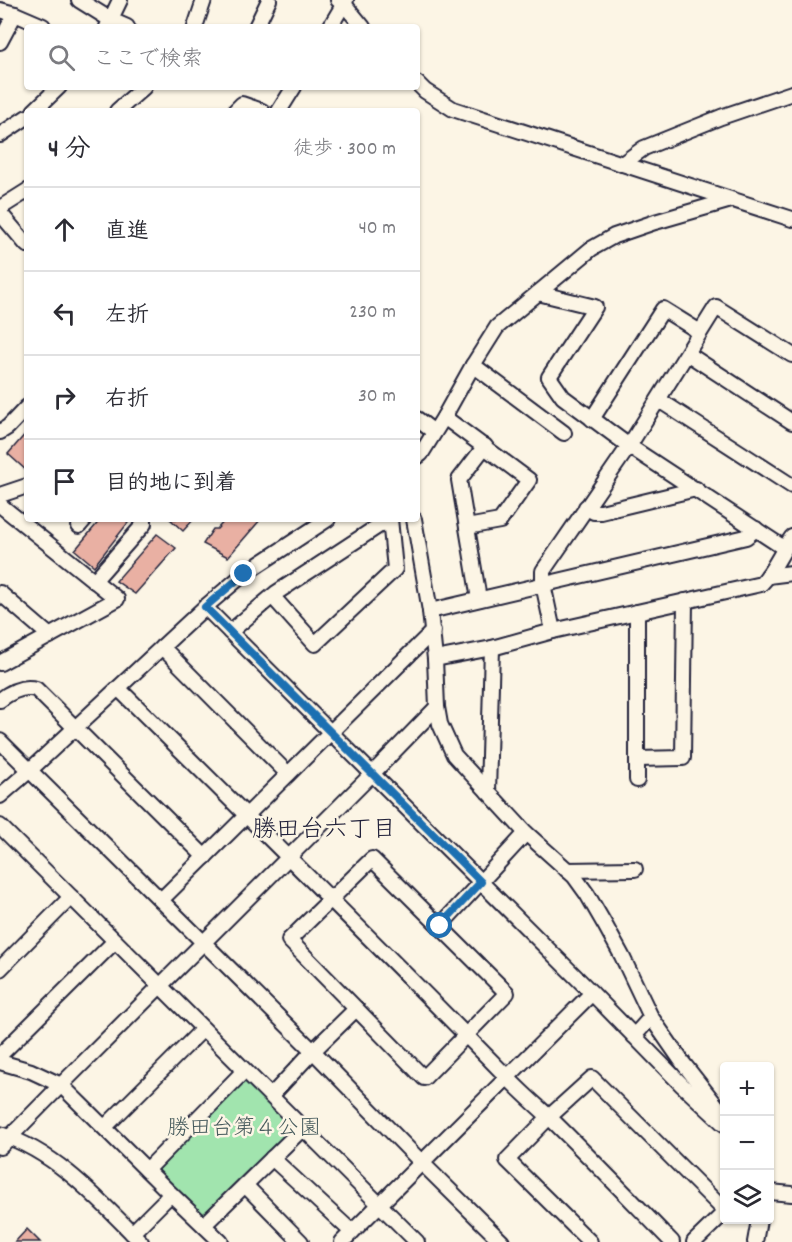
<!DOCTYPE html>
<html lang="ja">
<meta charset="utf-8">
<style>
:root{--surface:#fff;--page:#f7f7f7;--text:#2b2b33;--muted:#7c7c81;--line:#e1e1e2}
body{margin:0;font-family:Dekko,"Klee One",sans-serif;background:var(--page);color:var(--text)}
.controls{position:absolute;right:18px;bottom:18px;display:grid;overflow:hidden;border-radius:6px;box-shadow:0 2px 4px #0004}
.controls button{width:54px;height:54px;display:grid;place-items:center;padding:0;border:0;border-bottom:2px solid var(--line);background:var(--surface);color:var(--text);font:30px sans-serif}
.stop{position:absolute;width:18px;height:18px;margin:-14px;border:4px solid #1f6fb2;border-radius:50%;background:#fff}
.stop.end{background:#1f6fb2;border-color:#fff;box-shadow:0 2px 6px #0008}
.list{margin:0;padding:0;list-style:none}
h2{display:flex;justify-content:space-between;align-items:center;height:78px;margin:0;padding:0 24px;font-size:26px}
h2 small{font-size:20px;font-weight:400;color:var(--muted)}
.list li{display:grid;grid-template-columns:39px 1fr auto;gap:18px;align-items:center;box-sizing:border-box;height:84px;padding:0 24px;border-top:2px solid var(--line)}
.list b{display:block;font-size:22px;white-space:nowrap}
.list em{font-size:20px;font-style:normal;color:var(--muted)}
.icon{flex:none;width:33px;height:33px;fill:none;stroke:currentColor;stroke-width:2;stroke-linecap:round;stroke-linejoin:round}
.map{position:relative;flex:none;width:792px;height:1242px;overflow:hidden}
.search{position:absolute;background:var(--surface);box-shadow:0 2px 4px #0004;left:24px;top:24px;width:396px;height:66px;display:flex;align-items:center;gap:15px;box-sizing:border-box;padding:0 21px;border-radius:6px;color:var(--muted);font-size:22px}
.panel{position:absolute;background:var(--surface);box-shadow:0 2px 4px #0004;left:24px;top:108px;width:396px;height:414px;border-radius:6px}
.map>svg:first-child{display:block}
</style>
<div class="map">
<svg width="792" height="1242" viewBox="0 0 792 1242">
<rect width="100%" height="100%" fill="#fcf5e5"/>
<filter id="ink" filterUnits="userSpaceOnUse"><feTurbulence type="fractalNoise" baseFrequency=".0167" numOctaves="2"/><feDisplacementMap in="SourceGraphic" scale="12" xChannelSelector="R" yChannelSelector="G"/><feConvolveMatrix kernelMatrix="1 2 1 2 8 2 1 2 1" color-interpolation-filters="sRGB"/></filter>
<g filter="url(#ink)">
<path fill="#a1e4ae" stroke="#628374" stroke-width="1.5" d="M244,1071L302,1129L204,1225L147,1170Z"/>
<g fill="#e9b0a3" stroke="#22223b" stroke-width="1.5">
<path d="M27,432V471L8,454Z"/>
<path d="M101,519H131L94,566L75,550Z"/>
<path d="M170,519H194L183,531Z"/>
<path d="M226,519H261L228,557L203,544L213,529H217Z"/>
<path d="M157,534L176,548L135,594L116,581Z"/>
<path d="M27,1229L40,1242H15Z"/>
</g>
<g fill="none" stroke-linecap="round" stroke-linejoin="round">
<g stroke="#22223b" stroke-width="18">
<g id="minor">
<path d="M79,0L111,20L127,27"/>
<path d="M338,0L344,4L363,27"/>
<path d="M0,10L15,14L43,26"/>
<path d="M107,27L120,0"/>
<path d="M195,27L204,0"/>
<path d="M256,27L269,0"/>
<path d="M330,27L346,0"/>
<path d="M0,42L15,14"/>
<path d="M417,83L425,91L453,109L792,219"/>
<path d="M34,111L59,87"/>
<path d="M117,111L144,87"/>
<path d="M235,111L242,104L262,111"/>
<path d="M279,111L294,87"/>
<path d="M0,135L27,117"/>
<path d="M622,164L644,148L721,117L792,93"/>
<path d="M0,208L27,191"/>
<path d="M0,213L27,245"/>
<path d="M538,293L595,307L549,377L563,397L629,446L784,548"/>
<path d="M688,354L792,422"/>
<path d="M473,365L564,433"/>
<path d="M659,400L792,486"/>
<path d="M444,417L529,480L500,521L467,527"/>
<path d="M417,419L434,432"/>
<path d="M592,419L663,309L700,332"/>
<path d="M0,432L8,427L27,407"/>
<path d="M417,457L421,454L444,417L473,365L497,327L591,249L614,236L655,222L731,200"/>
<path d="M0,495L27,486"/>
<path d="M0,505L117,599L0,663"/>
<path d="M586,507L594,512H601L696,489"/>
<path d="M414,519L430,611L435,659L437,707L440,724L454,755L526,833L574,876L587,894L605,925L622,956L651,1017L634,1036"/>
<path d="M79,526L85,519"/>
<path d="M768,576L792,573"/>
<path d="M94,581L144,524V519"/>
<path d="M0,593L50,636"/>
<path d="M273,597L315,644L395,569L390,519"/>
<path d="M479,599L459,480L485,446"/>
<path d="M205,607L592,993L682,1085L724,1124"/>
<path d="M430,611L746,537L756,529"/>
<path d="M553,631L543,584V571L629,446L716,307L792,355"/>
<path d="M230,632L276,593L389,519"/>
<path d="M162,647L288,774"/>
<path d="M435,659L492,648L553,631L761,584C774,571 781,552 792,537"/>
<path d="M118,688C248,817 378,945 506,1076C519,1090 534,1103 548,1116C590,1157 631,1200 672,1242"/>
<path d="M0,700C10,692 22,685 36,689L205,857"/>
<path d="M0,741L313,1051L421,1162L502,1242"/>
<path d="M637,759L683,758L685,601"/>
<path d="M637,780V612"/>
<path d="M488,792L492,648"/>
<path d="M0,796L30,770L205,607L244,574L328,519"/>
<path d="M0,826L417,1242"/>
<path d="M372,859L507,993L424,1078L289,940Z"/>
<path d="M567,870L635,869"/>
<path d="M161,900L433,631"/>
<path d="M440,926L526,833"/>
<path d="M0,969L71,897"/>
<path d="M651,1017L683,1063L723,1114"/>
<path d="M0,1055L115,941"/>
<path d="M0,1062L31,1071L61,1085L171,1194L221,1242"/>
<path d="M271,1096L313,1051L356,1009"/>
<path d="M105,1127L203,1029"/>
<path d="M0,1134C58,1153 99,1200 141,1242"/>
<path d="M0,1147L61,1085L372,774L437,707"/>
<path d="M272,1158L352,1232"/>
<path d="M147,1170L244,1071"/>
<path d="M245,1185L301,1242"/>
<path d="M770,1192L792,1194"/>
<path d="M204,1225L302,1129"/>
<path d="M132,1233L171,1194"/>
<path d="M342,1242L592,993"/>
<path d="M590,1242L507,1160L549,1117L592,1078L724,1210"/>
<path d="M694,1242L724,1213"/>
<path d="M755,1242L759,1220"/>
</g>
</g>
<use href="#minor" stroke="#fcf5e5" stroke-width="14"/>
</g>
</g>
<g fill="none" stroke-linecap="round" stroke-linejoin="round" filter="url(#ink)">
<path stroke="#1f6fb2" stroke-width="8" d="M244,574L205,607L481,882L440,926"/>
</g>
<g text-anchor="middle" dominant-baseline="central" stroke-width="5" stroke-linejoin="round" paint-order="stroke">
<g font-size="22" fill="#485c5e" stroke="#fcf5e5">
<text x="244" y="1129">勝田台第４公園</text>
</g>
<g font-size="24" fill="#22223b" stroke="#fcf5e5">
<text x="324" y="831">勝田台六丁目</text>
</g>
</g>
</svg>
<div class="controls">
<button>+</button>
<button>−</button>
<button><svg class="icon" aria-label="layers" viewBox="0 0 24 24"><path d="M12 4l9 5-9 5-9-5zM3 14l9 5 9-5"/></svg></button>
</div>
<div class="stop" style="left:440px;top:926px"></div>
<div class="stop end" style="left:244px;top:574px"></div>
<div class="search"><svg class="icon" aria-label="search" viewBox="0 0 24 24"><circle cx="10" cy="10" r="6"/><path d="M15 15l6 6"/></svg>ここで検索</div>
<section class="panel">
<h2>4 分<small>徒歩 · 300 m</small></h2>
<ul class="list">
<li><svg class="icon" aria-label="ahead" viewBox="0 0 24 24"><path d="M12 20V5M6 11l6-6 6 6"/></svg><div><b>直進</b></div><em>40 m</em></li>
<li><svg class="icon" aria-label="left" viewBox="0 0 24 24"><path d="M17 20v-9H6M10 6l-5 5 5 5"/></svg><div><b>左折</b></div><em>230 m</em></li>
<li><svg class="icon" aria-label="right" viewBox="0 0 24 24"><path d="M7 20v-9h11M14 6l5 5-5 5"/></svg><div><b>右折</b></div><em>30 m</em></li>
<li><svg class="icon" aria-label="arrive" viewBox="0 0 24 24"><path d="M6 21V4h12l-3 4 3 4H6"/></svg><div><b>目的地に到着</b></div></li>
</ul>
</section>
</div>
